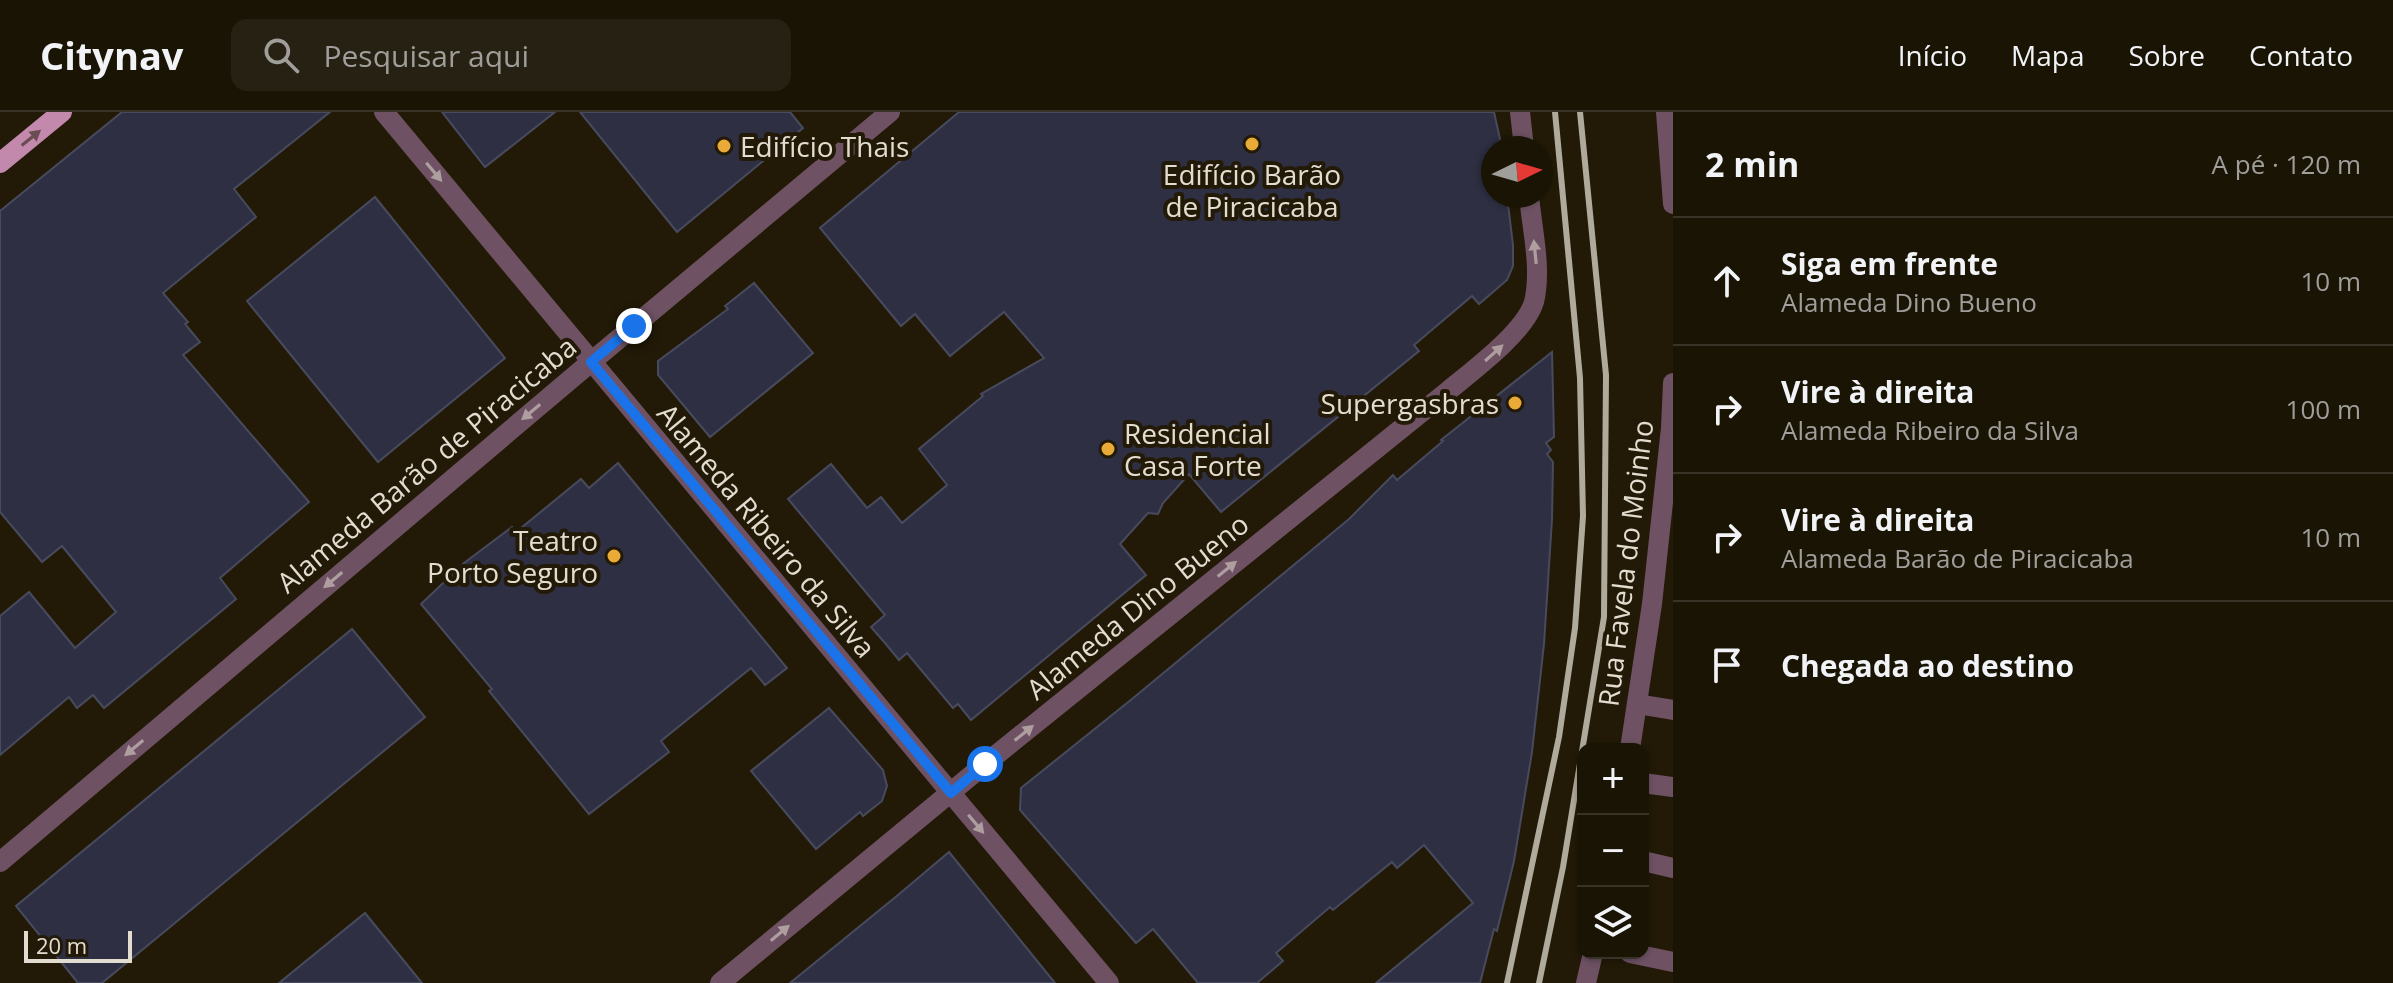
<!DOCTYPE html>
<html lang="pt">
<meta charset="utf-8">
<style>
:root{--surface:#1a1405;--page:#272113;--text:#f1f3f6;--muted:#9f9e9a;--line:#383327}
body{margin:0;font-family:"Open Sans",sans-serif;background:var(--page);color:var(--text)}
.controls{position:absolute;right:24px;bottom:24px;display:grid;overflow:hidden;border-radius:16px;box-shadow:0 2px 6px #0004}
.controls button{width:72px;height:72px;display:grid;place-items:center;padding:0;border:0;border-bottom:2px solid var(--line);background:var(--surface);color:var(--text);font:40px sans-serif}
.compass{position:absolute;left:1481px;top:24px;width:72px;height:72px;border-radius:50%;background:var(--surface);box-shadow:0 2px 6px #0004;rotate:85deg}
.scale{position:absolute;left:24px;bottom:20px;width:108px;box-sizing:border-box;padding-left:8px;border:4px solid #e3ddd1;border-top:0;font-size:22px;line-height:28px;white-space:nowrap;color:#e3ddd1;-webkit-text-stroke:6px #221a07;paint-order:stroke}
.stop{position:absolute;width:24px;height:24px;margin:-18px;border:6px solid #1a73e8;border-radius:50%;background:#fff}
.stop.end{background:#1a73e8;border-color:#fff;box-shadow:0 2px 8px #0008}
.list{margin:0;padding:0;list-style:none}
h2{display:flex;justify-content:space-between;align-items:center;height:104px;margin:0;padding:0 32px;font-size:34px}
h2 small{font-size:26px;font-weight:400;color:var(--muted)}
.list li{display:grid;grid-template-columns:52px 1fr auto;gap:24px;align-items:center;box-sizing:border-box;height:128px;padding:0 32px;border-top:2px solid var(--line)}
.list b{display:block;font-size:30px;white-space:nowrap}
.list p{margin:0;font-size:26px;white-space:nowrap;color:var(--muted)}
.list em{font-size:26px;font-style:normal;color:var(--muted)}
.icon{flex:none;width:44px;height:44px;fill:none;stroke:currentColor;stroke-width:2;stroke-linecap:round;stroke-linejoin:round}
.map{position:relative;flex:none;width:1673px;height:871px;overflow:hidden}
header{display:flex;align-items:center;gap:48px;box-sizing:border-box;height:112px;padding:0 40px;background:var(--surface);border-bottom:2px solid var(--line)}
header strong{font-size:38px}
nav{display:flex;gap:44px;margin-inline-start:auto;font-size:28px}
.search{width:560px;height:72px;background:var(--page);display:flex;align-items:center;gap:20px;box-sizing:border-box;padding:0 28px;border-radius:16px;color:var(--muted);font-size:30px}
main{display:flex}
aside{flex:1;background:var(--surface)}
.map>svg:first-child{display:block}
</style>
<header>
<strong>Citynav</strong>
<div class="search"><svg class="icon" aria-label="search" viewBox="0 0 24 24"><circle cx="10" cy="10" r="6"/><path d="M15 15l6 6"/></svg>Pesquisar aqui</div>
<nav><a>Início</a><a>Mapa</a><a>Sobre</a><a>Contato</a></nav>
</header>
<main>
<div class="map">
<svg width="1673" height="871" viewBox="0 0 1673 871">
<rect width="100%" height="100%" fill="#221a07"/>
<g fill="#2e2f42" stroke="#484a5e" stroke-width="2">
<path d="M122,0H330L234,77L256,105L163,181L188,210L185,212L200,230L183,243L309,390L220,466L236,487L104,596L93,583L77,596L69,585L0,643V504L29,480L75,536L116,500L62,434L42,450L0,400V99Z"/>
<path d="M442,0H555L485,55Z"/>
<path d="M580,0H790L803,16L677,120Z"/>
<path d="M959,0H1494L1502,36H1493V84H1507L1513,133V154L1507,168L1479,192L1472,184L1414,233L1419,239L1221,400L1189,362L1163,391L1158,402L1148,401L1120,432L1146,463L971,608L958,592L953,596L907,541L899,548L885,531L871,515L885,503L788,387L831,352L867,396L881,385L902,411L947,373L919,337L983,284L981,282L1044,246L1004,200L950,244L915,202L901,214L820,116Z"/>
<path d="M375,85L505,246L378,350L247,189Z"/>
<path d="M754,171L813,241L710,325L658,263V249L728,197L725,194Z"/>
<path d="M1552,240L1554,325L1546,331L1551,338L1547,342L1553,350L1552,407L1544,532L1532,640L1514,749L1497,819L1494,817L1480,871H1376L1473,791L1424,733L1397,756L1392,750L1333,798L1330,795L1276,841L1283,849L1257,871H1198L1153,817L1136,831L1020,698L1021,676L1132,587L1307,442L1349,407L1393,363L1397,368L1443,329L1441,328Z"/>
<path d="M618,351L787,556L765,573L751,556L661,629L669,640L589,702L489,579L492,577L421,492L464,451L512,415L516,420L581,367L589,376Z"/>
<path d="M352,517L425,605L102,871H78L16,794Z"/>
<path d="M829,596L883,658L887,674L882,689L863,704L860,700L816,737L751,659Z"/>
<path d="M949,740L1055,871H790L898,783Z"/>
<path d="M365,801L422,871H279Z"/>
</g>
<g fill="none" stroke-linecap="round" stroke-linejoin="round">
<g stroke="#6e5263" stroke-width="20">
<path d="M384,0L1109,871"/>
<path d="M1520,0L1524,36"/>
<path d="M1666,0L1673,92"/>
<path d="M1637,592L1673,598"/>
<path d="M1630,637L1652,492L1671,316L1673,271"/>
<path d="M1643,671L1673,675"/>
<path d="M1643,749L1673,756"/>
<path d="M0,750L591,250L890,0"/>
<path d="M1630,841L1673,850"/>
<path d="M720,871L985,652L1448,279C1472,259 1525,220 1534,190C1542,157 1532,117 1529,84"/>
<path d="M1586,871L1593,841"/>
</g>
<path stroke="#c289ad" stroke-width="20" d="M0,51L62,0"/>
<g stroke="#b0aa9c" stroke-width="6">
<path d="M1507,871L1559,625L1575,516L1583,404L1580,266L1555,0"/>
<path d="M1539,871L1563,755L1604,505L1606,263L1580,0"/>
</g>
</g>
<defs><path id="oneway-solid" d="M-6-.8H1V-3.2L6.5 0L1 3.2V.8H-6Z" transform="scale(2)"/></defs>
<use fill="#6a4c52" href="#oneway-solid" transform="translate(31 26) rotate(-39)"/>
<g fill="#ae9ea0">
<use href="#oneway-solid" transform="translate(434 60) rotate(50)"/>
<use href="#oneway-solid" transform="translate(1535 140) rotate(-96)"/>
<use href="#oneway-solid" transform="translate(1494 241) rotate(-42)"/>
<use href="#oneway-solid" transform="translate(531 300) rotate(140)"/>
<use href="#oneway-solid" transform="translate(1227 457) rotate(-39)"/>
<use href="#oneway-solid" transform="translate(333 468) rotate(140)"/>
<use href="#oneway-solid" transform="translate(1024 621) rotate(-39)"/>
<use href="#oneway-solid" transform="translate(134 636) rotate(140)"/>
<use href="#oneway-solid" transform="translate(976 712) rotate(50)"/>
<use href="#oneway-solid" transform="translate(780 821) rotate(-40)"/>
</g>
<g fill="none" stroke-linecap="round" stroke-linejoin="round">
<path stroke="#1a73e8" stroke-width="10" d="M634,214L591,250L951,681L985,652"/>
</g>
<g fill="#e9aa38" stroke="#221a07" stroke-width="3">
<circle cx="1252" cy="32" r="8"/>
<circle cx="724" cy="34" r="8"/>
<circle cx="1515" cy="291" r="8"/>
<circle cx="1108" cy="337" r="8"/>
<circle cx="614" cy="444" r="8"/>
</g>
<g text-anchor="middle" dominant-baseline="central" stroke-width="8" stroke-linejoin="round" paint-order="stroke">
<g font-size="28" fill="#e3ddd1" stroke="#221a07" text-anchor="start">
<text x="740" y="34">Edifício Thais</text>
<text x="1252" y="62" text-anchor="middle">Edifício Barão<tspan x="1252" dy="32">de Piracicaba</tspan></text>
<text x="1499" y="291" text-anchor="end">Supergasbras</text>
<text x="1124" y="321">Residencial<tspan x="1124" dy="32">Casa Forte</tspan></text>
<text x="598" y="428" text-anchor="end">Teatro<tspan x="598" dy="32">Porto Seguro</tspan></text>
</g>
<g font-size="28" fill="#e3ddd1" stroke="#221a07">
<text transform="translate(426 352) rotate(-40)">Alameda Barão de Piracicaba</text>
<text transform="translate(767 418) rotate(50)">Alameda Ribeiro da Silva</text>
<text transform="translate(1625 451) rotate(-83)">Rua Favela do Moinho</text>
<text transform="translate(1137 494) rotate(-39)">Alameda Dino Bueno</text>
</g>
</g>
</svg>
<div class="controls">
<button>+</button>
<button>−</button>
<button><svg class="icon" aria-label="layers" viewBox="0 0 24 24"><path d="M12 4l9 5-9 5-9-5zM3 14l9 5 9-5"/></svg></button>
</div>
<svg class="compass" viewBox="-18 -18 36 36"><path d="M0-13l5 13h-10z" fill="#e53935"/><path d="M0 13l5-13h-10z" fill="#9f9e9a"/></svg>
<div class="scale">20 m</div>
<div class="stop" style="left:985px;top:652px"></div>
<div class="stop end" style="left:634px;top:214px"></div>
</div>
<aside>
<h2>2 min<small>A pé · 120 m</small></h2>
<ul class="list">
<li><svg class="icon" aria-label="ahead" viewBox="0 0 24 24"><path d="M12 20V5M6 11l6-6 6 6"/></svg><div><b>Siga em frente</b><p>Alameda Dino Bueno</p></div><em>10 m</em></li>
<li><svg class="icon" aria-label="right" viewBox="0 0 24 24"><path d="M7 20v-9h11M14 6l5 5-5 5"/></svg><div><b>Vire à direita</b><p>Alameda Ribeiro da Silva</p></div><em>100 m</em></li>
<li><svg class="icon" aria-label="right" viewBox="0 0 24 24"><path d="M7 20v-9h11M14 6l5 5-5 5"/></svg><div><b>Vire à direita</b><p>Alameda Barão de Piracicaba</p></div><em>10 m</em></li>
<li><svg class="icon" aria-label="arrive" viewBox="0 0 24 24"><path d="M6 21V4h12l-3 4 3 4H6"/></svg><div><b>Chegada ao destino</b></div></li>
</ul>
</aside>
</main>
